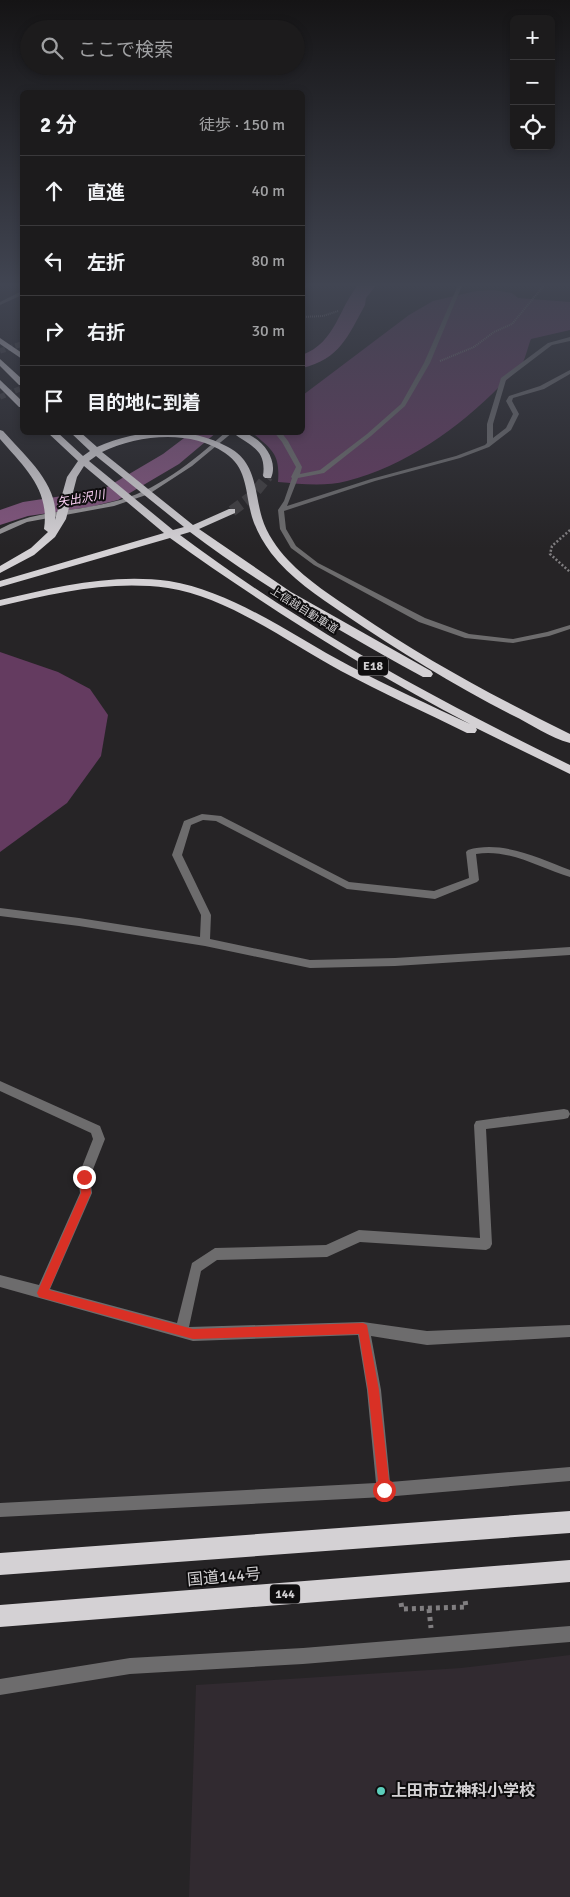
<!DOCTYPE html>
<html lang="ja">
<meta charset="utf-8">
<style>
:root{--surface:#1c1b1c;--page:#292829;--text:#f1f3f6;--muted:#a0a1a3;--line:#3a393b}
body{margin:0;font-family:Signika,"Noto Sans JP",sans-serif;background:var(--page);color:var(--text)}
.controls{position:absolute;right:15px;top:15px;display:grid;overflow:hidden;border-radius:8px;box-shadow:0 2px 8px #0003}
.controls button{width:45px;height:45px;display:grid;place-items:center;padding:0;border:0;border-bottom:1px solid var(--line);background:var(--surface);color:var(--text);font:25px sans-serif}
.stop{position:absolute;width:15px;height:15px;margin:-11px;border:4px solid #d93025;border-radius:50%;background:#fff}
.stop.end{background:#d93025;border-color:#fff;box-shadow:0 1px 5px #0008}
.list{margin:0;padding:0;list-style:none}
h2{display:flex;justify-content:space-between;align-items:center;height:65px;margin:0;padding:0 20px;font-size:21px}
h2 small{font-size:16px;font-weight:400;color:var(--muted)}
.list li{display:grid;grid-template-columns:32px 1fr auto;gap:15px;align-items:center;box-sizing:border-box;height:70px;padding:0 20px;border-top:1px solid var(--line)}
.list b{display:block;font-size:19px;white-space:nowrap}
.list em{font-size:16px;font-style:normal;color:var(--muted)}
.icon{flex:none;width:28px;height:28px;fill:none;stroke:currentColor;stroke-width:2;stroke-linecap:round;stroke-linejoin:round}
.map{position:relative;flex:none;width:570px;height:1897px;overflow:hidden}
.search{position:absolute;background:var(--surface);box-shadow:0 2px 8px #0003;left:20px;top:20px;width:285px;height:55px;display:flex;align-items:center;gap:12px;box-sizing:border-box;padding:0 18px;border-radius:28px;color:var(--muted);font-size:19px}
.panel{position:absolute;background:var(--surface);box-shadow:0 2px 8px #0003;left:20px;top:90px;width:285px;height:345px;border-radius:8px}
.map>svg:first-child{display:block}
</style>
<div class="map">
<svg width="570" height="1897" viewBox="0 0 570 1897">
<rect width="100%" height="100%" fill="#262426"/>
<path fill="#312a30" d="M570,1655V1897H189L196,1685L461,1668Z"/>
<g fill="#643b60">
<path d="M494,290L512,293L518,298L570,302V330L531,339C528,346 526,357 522,364C517,372 507,379 500,386C460,427 404,467 347,481C324,487 301,484 278,482C280,456 274,451 255,435L257,432H302L303,395L409,315L433,301L476,291Z"/>
<path d="M0,652L58,672L90,689L108,715L101,756L67,803L0,852Z"/>
</g>
<g fill="none" stroke-linecap="round" stroke-linejoin="round">
<g fill="#82557d" fill-rule="evenodd">
<path d="M360,283H378L366,298L365,305C348,336 340,359 302,368V355C337,342 338,307 360,283Z"/>
<path d="M192,432H217L179,464L118,500L90,507L28,516L0,525V510L23,502L102,490L163,454Z"/>
</g>
<g stroke="#403e40" stroke-width="5.5" stroke-dasharray="5.5 2.5" stroke-linecap="butt">
<path d="M0,351L22,344"/>
<path d="M0,397L22,388"/>
</g>
<path stroke="#403e40" stroke-width="11" stroke-dasharray="11 5" stroke-linecap="butt" d="M232,511L252,496L268,476"/>
<g stroke="#807e80" stroke-width="2" stroke-dasharray="1 1" stroke-linecap="butt">
<path d="M302,294L306,285"/>
<path d="M302,317L323,316L338,311"/>
<path d="M440,361L474,347L494,332L512,324L546,283"/>
</g>
<path stroke="#807e80" stroke-width="2.5" stroke-dasharray="2 2" stroke-linecap="butt" d="M570,530L552,546L550,554L570,572"/>
<g stroke="#807e80" stroke-width="5" stroke-dasharray="4 4" stroke-linecap="butt">
<path d="M401,1603L402,1609L466,1607L465,1600"/>
<path d="M429,1609L431,1628"/>
</g>
<g fill="#6d6c6d" fill-rule="evenodd">
<path d="M459,283H463L430,363L405,406L371,436L324,473L298,478L287,506L371,479L456,456L485,445L487,443V424L501,378L548,343L570,337V341L552,345L506,380L493,424V438L506,428L513,414L506,401L509,396L540,386L570,370V374L544,389L513,398L512,401L519,414L511,430L489,447L460,458L375,481L284,511L286,529L296,546L318,563L425,618L469,634L513,639L547,632L570,625V629L549,636L513,643L465,638L419,622L314,565L291,548L280,529L278,510L284,501L292,478L291,477L296,467L282,442L274,432H281L288,441L302,467L300,474L320,470L367,434L401,404L424,363Z"/>
<path d="M20,292H22V295L0,305V302Z"/>
<path d="M202,814L221,816L349,882L434,891L469,878L466,852L468,850C502,840 539,858 570,870V877C540,868 508,848 476,854L479,880L477,882L435,899L347,889L216,821L203,820L191,825L182,855L211,915L210,939L310,960L395,958L570,947V955L395,966L310,968L205,946L79,926L0,916V908L79,918L200,937L201,915L172,855L184,821Z"/>
<path d="M0,1081L100,1126L105,1139L90,1177L92,1193L50,1289L177,1323L192,1263L215,1248L326,1245L359,1230L480,1238L474,1125L476,1121L564,1109L568,1110L570,1114L568,1118L564,1119L486,1129L492,1244L490,1248L486,1250L360,1242L327,1257L217,1260L201,1271L189,1327L363,1322L427,1331L570,1325V1337L427,1345L371,1336L381,1390L390,1482L570,1467V1481L384,1497L0,1517V1503L376,1483L367,1390L358,1335L193,1341L0,1287V1275L39,1285L80,1193L78,1177L93,1139L91,1133L0,1091Z"/>
<path d="M570,1626V1642L303,1664L130,1674L0,1695V1679L130,1658L303,1648Z"/>
</g>
<path fill="#979597" fill-rule="evenodd" d="M226,432H233L192,466L149,494L114,506L27,522L0,534V529C34,510 75,512 112,502C156,492 192,462 226,432Z"/>
<g fill="#d4d1d4" fill-rule="evenodd">
<path d="M0,338L22,353V359L0,344Z"/>
<path d="M0,359L22,379V385H19L0,366Z"/>
<path d="M0,380L22,401V407H19L0,388Z"/>
<path d="M0,430L3,431C24,455 60,485 55,520L67,477L78,461L47,432H57L83,456L90,451L70,432H80L97,447C136,429 189,425 228,447C257,462 254,491 262,518C267,534 277,548 288,560C308,581 333,597 357,613C424,659 497,698 570,734V743C550,738 531,724 512,715C454,685 398,651 344,614C318,596 290,578 271,553C263,542 256,530 252,517C245,493 248,468 225,453C190,429 138,435 102,452L193,525L229,509H235V513L199,529L291,592L431,671L433,674L431,677H423C343,633 263,587 190,532L180,535C219,564 259,592 301,618C387,673 478,720 570,765V774L476,728L477,730L475,733H467C425,712 382,693 341,671C289,643 226,596 168,588C111,580 55,593 0,606V600C55,587 112,573 169,581C235,592 292,636 350,666C389,687 430,705 470,724C365,669 266,607 170,538L0,587V581L164,533L84,466L77,477L66,519L55,537L34,555L0,573V566L31,548L48,532L44,529C50,489 24,467 0,439ZM96,456L184,527L173,530L89,461Z"/>
<path d="M232,432C236,432 241,432 244,433C262,438 279,460 271,478H265L263,476C267,448 249,446 232,432Z"/>
<path d="M570,1511V1533L0,1575V1553Z"/>
<path d="M570,1560V1582L0,1627V1605Z"/>
</g>
</g>
<linearGradient id="sky" x2="0" y2="1"><stop stop-color="#151415"/><stop offset="0.52" stop-color="#414552"/><stop offset="1" stop-color="#414552" stop-opacity="0"/></linearGradient>
<rect width="570" height="548" fill="url(#sky)"/>
<path fill="#d93025" d="M84,1173L89,1177L91,1193L49,1290L193,1329L363,1323L367,1325L379,1390L390,1490L388,1494L384,1495L380,1494L379,1490L368,1390L359,1334L193,1339L39,1297L37,1293L81,1193L79,1177Z"/>
<circle fill="#5bcebb" stroke="#0e0d0e" stroke-width="2" cx="381" cy="1791" r="5"/>
<g text-anchor="middle" dominant-baseline="central" stroke-width="4" stroke-linejoin="round" paint-order="stroke">
<g font-size="11" fill="#d3d1d3" stroke="#0e0d0e">
<text transform="translate(304 610) rotate(32)">上信越自動車道</text>
</g>
<g font-size="12" font-style="italic" fill="#fdd2f7" stroke="#0e0d0e">
<text transform="translate(81 499) rotate(-10)">矢出沢川</text>
</g>
<g fill="#0e0d0e" stroke="#989698" stroke-width="1">
<rect x="358" y="656.5" width="30" height="19" rx="4"/>
<rect x="270" y="1584.5" width="30" height="19" rx="4"/>
</g>
<g font-size="12" font-weight="bold" fill="#d3d1d3">
<text x="373" y="666">E18</text>
<text x="285" y="1594">144</text>
</g>
<g font-size="16" fill="#d3d1d3" stroke="#0e0d0e">
<text transform="translate(224 1577) rotate(-5)">国道144号</text>
</g>
<g font-size="16" font-weight="bold" fill="#d3d1d3" stroke="#0e0d0e" text-anchor="start">
<text x="391" y="1791">上田市立神科小学校</text>
</g>
</g>
</svg>
<div class="controls">
<button>+</button>
<button>−</button>
<button><svg class="icon" aria-label="locate" viewBox="0 0 24 24"><circle cx="12" cy="12" r="6"/><path d="M12 2v4M12 18v4M2 12h4M18 12h4"/></svg></button>
</div>
<div class="stop" style="left:384px;top:1490px"></div>
<div class="stop end" style="left:84px;top:1177px"></div>
<div class="search"><svg class="icon" aria-label="search" viewBox="0 0 24 24"><circle cx="10" cy="10" r="6"/><path d="M15 15l6 6"/></svg>ここで検索</div>
<section class="panel">
<h2>2 分<small>徒歩 · 150 m</small></h2>
<ul class="list">
<li><svg class="icon" aria-label="ahead" viewBox="0 0 24 24"><path d="M12 20V5M6 11l6-6 6 6"/></svg><div><b>直進</b></div><em>40 m</em></li>
<li><svg class="icon" aria-label="left" viewBox="0 0 24 24"><path d="M17 20v-9H6M10 6l-5 5 5 5"/></svg><div><b>左折</b></div><em>80 m</em></li>
<li><svg class="icon" aria-label="right" viewBox="0 0 24 24"><path d="M7 20v-9h11M14 6l5 5-5 5"/></svg><div><b>右折</b></div><em>30 m</em></li>
<li><svg class="icon" aria-label="arrive" viewBox="0 0 24 24"><path d="M6 21V4h12l-3 4 3 4H6"/></svg><div><b>目的地に到着</b></div></li>
</ul>
</section>
</div>
